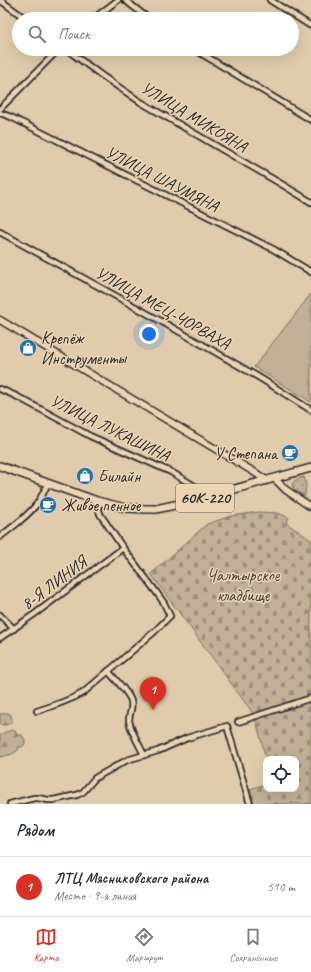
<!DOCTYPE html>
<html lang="ru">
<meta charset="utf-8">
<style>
:root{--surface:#fff;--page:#f2f2f3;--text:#1f2937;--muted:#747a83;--line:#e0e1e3;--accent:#d93025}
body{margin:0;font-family:Caveat,sans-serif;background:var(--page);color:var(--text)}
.controls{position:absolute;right:12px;bottom:12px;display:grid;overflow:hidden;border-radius:8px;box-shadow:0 4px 16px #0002}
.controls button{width:36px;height:36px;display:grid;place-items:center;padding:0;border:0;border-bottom:1px solid var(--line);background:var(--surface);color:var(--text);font:20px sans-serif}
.you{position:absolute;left:149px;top:334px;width:14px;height:14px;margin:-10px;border:3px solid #fff;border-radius:50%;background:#1a73e8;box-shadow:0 0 0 6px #1a73e833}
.badge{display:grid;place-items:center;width:26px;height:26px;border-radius:50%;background:var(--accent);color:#fff;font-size:13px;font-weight:700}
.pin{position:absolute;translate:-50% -33px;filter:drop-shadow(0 1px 2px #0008)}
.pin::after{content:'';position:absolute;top:21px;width:14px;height:12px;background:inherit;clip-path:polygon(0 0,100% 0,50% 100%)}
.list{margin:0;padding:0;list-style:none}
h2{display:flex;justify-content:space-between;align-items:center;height:52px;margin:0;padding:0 16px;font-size:17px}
h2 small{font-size:13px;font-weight:400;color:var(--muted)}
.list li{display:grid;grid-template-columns:26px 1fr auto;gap:12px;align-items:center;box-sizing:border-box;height:60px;padding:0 16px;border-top:1px solid var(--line)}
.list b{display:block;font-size:15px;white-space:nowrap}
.list p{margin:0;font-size:13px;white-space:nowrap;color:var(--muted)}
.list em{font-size:13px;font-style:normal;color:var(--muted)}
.icon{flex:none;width:22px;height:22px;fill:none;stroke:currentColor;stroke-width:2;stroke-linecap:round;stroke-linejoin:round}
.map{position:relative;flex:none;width:311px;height:804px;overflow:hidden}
.search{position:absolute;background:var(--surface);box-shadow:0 4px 16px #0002;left:12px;right:12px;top:12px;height:44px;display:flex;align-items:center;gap:10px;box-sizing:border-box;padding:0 14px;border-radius:22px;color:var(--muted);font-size:15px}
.sheet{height:112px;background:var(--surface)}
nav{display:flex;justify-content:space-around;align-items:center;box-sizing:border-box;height:56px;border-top:1px solid var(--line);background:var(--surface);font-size:11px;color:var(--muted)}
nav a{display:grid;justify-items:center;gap:2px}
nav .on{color:var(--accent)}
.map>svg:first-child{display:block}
</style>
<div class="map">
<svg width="311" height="804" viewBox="0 0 311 804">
<defs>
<pattern id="grass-dots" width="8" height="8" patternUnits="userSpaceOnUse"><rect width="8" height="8" fill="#c1b096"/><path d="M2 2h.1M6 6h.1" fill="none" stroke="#9d8f7b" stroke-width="1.8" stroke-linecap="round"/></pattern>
<pattern id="forest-firs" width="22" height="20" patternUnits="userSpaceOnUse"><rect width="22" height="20" fill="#c1b096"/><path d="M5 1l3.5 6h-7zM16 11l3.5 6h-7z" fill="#9d8f7b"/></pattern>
<pattern id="cemetery-stones" width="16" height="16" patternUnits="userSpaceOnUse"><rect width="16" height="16" fill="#c1b096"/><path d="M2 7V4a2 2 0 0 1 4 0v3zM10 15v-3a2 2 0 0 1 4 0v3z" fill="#9d8f7b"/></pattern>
</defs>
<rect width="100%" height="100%" fill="#e0cbac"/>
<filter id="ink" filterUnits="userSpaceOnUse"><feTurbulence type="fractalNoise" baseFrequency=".025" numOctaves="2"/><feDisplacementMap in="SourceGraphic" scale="8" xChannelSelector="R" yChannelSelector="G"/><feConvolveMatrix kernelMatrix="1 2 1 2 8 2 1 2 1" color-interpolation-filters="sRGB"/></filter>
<g filter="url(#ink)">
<path fill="url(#grass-dots)" stroke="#766e60" d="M304,477L306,484L305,496L294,490L292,485C294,479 299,478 304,477Z"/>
<g fill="url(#forest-firs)" stroke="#766e60">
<path d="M8,713L11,715L12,721C9,725 5,726 0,724V714Z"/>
<path d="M12,730L15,731L17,735H22L25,740V744L22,747H18L19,749C14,755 7,755 0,757V736L3,733Z"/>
</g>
<path fill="url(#cemetery-stones)" stroke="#766e60" d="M259,512L278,513L289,518L286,523L311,540V804H254L250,789L266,784V789H296V759H266L256,720L252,712L151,574L207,524L231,516Z"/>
<path fill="#c1b096" stroke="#766e60" d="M311,294V402L254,367Z"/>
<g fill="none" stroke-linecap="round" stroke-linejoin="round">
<g stroke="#2b2b2b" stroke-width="8">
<g id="minor">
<path d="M0,0L26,19"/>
<path d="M125,0L149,19"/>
<path d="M270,0L311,26"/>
<path d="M93,19L118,0"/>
<path d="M66,49L101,75L139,101L283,185L311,202"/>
<path d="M194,49L311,120"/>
<path d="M0,109L59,49"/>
<path d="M0,113L11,117L273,249L311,272"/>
<path d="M0,232C82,278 165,322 246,370C268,382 289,397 311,410"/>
<path d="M0,389L16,396L90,436L171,472L193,485L199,490L202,499"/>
<path d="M0,537C12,527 26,518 36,505C41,499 44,491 48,483"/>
<path d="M0,615L14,629"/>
<path d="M0,638L36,613L123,548"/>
<path d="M108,671C114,678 129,693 131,701C133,708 129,714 129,720C130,730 140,746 144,755"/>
<path d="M37,711C53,706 68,701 83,693L154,632L170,616L164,603L157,593L123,548L100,514L97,501"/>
<path d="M238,722L311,698"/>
<path d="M10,804L34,798H38L48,800H53L77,795L83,792L95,778L127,760L158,751L187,738L227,726L250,804"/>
</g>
</g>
<g stroke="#2b2b2b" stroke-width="9">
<g id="tertiary">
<path d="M0,320L254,472L266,480"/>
<path d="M274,478L286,490L311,507"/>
</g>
</g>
<g stroke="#2b2b2b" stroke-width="10">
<path id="primary" d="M0,466L97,501L125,508L146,509H156L184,503L311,468"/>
</g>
<use href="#minor" stroke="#ebd5b4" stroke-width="4.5"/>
<use href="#tertiary" stroke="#ebd5b4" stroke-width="6"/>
<use href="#primary" stroke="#ebd5b4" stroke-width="7"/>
</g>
</g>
<defs>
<g id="shop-disc" transform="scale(0.9)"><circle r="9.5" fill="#1f6fb2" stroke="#ebd5b4"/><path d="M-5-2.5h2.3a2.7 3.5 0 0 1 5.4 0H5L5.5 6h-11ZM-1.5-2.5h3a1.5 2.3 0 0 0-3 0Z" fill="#fff"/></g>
<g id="cafe-disc" transform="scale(0.9)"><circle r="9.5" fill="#1f6fb2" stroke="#ebd5b4"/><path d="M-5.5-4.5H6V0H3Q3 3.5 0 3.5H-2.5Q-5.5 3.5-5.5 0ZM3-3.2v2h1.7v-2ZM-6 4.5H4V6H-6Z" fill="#fff"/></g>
</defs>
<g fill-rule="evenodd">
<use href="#shop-disc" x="28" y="348"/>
<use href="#cafe-disc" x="290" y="453"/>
<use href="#shop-disc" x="85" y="476"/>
<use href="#cafe-disc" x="48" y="505"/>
</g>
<g text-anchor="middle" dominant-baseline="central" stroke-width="3" stroke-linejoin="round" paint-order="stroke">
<rect fill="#ebd5b4" stroke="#655e54" stroke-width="1" x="176" y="484" width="58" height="28" rx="3"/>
<g font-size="16" font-weight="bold" fill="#2b2b2b">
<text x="205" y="498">60К-220</text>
</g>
<g font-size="17" fill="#2b2b2b" stroke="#ebd5b4">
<text transform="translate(194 117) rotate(31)">УЛИЦА МИКОЯНА</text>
<text transform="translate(162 179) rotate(27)">УЛИЦА ШАУМЯНА</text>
<text transform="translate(163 308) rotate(29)">УЛИЦА МЕЦ-ЧОРВАХА</text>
<text transform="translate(110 428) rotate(26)">УЛИЦА ЛУКАШИНА</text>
<text transform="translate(54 583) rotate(-37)">8-Я ЛИНИЯ</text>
</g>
<g font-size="17" fill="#2b2b2b" stroke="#ebd5b4" text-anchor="start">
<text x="41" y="338">Крепёж<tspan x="41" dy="20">Инструменты</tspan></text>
<text x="277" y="453" text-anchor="end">У Степана</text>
<text x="98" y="476">Билайн</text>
<text x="61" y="505">Живое пенное</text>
</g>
<g font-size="17" fill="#494640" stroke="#ebd5b4">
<text x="243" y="575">Чалтырское<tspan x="243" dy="20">кладбище</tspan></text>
</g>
</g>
</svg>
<div class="controls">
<button><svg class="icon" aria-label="locate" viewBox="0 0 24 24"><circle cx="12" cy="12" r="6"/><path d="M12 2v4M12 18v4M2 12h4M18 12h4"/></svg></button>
</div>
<div class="you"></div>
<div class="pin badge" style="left:153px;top:710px">1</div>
<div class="search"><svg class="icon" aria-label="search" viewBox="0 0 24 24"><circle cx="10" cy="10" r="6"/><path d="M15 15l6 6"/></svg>Поиск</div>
</div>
<section class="sheet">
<h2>Рядом<small></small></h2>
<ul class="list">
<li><span class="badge">1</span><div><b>ЛТЦ Мясниковского района</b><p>Место · 9-я линия</p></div><em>510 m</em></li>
</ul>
</section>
<nav>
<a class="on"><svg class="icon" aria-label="map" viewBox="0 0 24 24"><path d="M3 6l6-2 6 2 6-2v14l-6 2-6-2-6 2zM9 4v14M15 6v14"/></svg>Карта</a>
<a><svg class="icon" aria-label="directions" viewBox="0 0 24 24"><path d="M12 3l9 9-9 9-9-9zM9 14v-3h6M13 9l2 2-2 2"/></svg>Маршрут</a>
<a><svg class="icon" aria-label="saved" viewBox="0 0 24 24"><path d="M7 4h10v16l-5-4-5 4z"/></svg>Сохранённые</a>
</nav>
